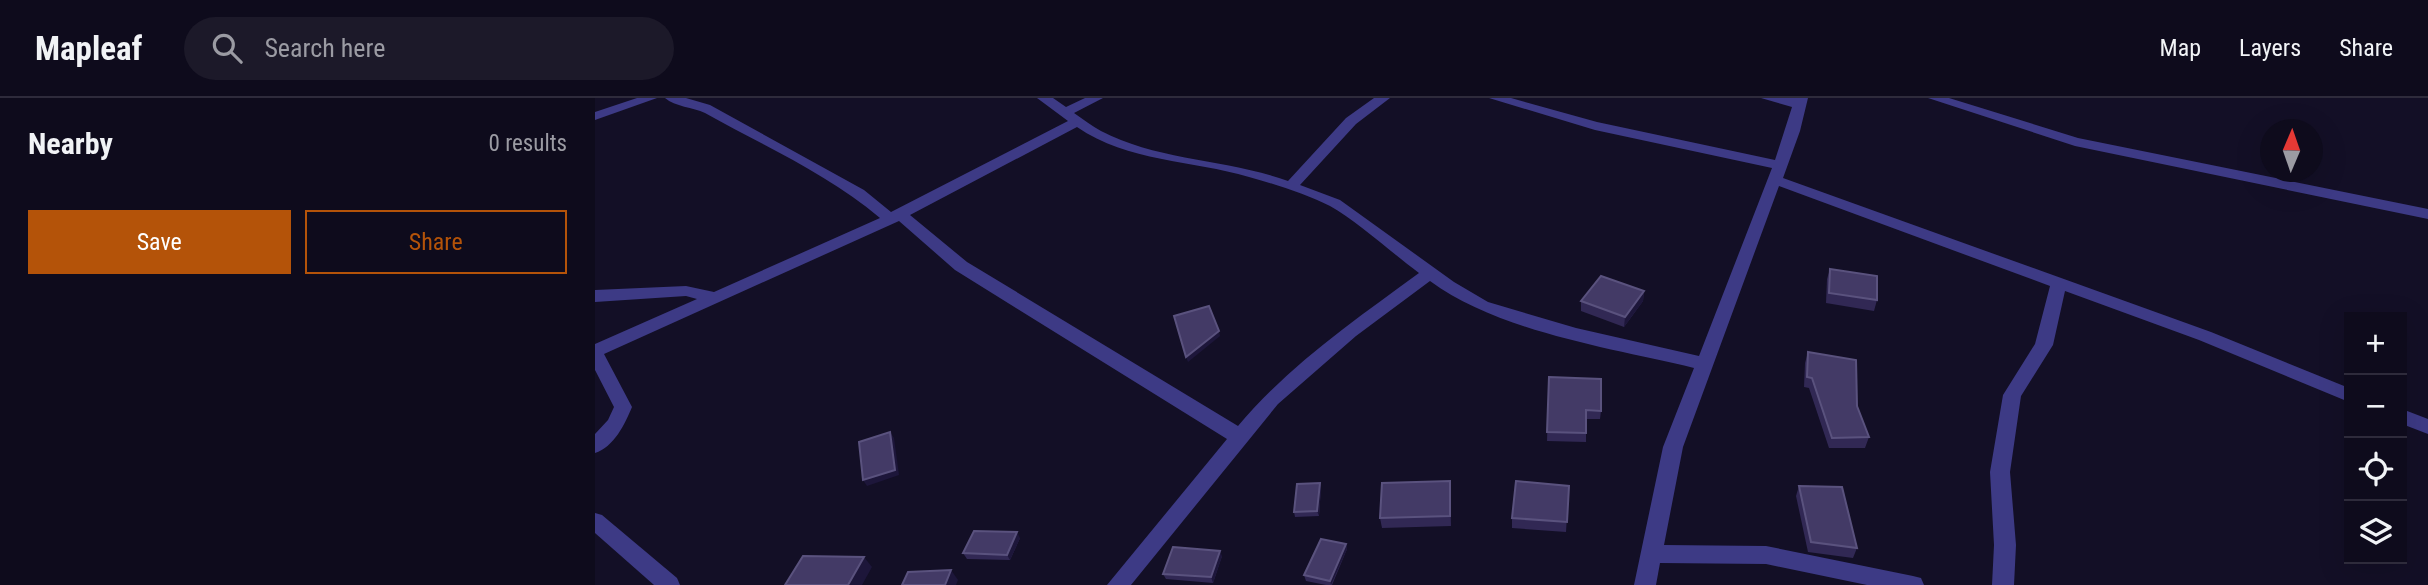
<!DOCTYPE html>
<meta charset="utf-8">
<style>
:root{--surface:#0e0b1c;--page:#1c1929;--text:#f1f3f6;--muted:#9b9ba3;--line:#2e2b3b;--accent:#b45309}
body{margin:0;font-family:"Roboto Condensed",sans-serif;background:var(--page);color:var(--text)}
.controls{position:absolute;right:21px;bottom:21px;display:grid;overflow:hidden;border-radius:0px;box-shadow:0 7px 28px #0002}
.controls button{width:63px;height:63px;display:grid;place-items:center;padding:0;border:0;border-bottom:2px solid var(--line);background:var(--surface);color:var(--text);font:35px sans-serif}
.compass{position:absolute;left:1665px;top:21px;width:63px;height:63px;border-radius:50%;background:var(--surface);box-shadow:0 7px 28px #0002;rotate:2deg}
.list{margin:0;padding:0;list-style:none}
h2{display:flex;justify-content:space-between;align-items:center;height:91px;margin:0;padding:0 28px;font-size:30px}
h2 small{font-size:23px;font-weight:400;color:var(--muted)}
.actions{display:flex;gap:14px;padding:21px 28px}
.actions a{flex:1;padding:16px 0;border:2px solid var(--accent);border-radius:0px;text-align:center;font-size:24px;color:var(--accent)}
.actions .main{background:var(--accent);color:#fff}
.icon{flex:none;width:38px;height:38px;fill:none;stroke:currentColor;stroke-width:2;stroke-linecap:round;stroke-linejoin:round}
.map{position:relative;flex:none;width:1833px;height:487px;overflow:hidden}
header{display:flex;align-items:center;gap:42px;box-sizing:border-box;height:98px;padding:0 35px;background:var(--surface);border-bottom:2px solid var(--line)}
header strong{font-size:33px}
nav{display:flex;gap:38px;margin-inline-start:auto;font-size:24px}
.search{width:490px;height:63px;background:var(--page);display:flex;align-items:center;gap:18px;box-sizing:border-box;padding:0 24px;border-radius:38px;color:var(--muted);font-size:26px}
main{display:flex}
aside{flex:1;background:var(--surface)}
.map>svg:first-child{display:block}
</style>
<header>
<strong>Mapleaf</strong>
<div class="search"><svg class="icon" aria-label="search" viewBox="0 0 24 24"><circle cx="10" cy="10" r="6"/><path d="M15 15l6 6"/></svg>Search here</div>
<nav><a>Map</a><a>Layers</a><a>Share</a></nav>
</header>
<main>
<aside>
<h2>Nearby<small>0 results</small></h2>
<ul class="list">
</ul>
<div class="actions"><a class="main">Save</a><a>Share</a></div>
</aside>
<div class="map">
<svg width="1833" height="487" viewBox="0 0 1833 487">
<rect width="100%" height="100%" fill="#130f26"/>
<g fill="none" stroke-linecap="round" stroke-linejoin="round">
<g fill="#3d3a85" fill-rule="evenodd">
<path d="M42,0H62L0,22V14Z"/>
<path d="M70,0H91L115,7L269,92L296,114L473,23L442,0H458L471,9L490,0H508L479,15C488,21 497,28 506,33C563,63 633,61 693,83L751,20L779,0H795L761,26L705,87L745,102L859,184L893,204L981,230L1104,258L1177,70L1000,32L894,0H916L1002,24L1180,62L1197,9L1166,0H1213L1205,33L1188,80L1616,234L1754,290V304L1604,242L1470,193L1458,247L1426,298L1415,374L1421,447L1419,487H1397L1399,447L1395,374L1408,297L1440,246L1455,188L1184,88L1088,349L1069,447L1171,448L1318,478L1326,480L1329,487H1272L1171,466L1065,465L1061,487H1039L1068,349L1099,270C1016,250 904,234 835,183L761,238L683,306L536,487H512L632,341L360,172L304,123L9,256L37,309C30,326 19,349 0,355V336L13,322L19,309L0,272V246L102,201L91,198L0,204V192L91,188L119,194L285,120C233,76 169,48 110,15C98,9 80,9 70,0ZM482,29C533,64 597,62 654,79C680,86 711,96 735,108C763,124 797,155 824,175C760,222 694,267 643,328L372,164L315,117Z"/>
<path d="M1333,0H1354L1483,40L1833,111V121L1480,48Z"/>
<path d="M1807,311L1833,321V336L1807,326Z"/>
<path d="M0,415L7,417L82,480L85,487H59L0,435Z"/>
</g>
</g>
<g fill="#312854">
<path d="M1235,171L1282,202L1279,213L1231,205L1232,181Z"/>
<path d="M1049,193L1048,203L1029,229L986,213V203Z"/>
<path d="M1213,254L1262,308L1274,339L1270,350H1234L1214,290L1209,289L1210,265Z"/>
<path d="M954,279L1006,313L1005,321H991V344L952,343Z"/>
<path d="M855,383L856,428L787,430L785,420Z"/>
<path d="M725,385L726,390L724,418L700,419L699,414Z"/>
<path d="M974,388L971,434L917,430V420Z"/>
<path d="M1204,388L1262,450L1258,460L1213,454L1201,398Z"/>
<path d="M425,440L415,462L372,461L368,455Z"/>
<path d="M751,446L752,451L737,487H731L711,483L709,477Z"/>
<path d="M627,458L618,485L571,481L568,476Z"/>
</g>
<g fill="#1d163a">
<path d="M1049,193L1048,203L1029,229L1030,219Z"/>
<path d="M624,233L625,238L593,264L591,259Z"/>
<path d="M295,334L299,340L304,377L272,388L268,382Z"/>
<path d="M725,385L726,390L724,418L722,413Z"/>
<path d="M422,434L425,440L415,462L412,457Z"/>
<path d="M751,446L752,451L736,487L735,483Z"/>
<path d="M625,453L627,458L618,485L616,479Z"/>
<path d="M269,459L277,469L267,487H253Z"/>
<path d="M356,472L363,482L361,487H350Z"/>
</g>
<g fill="#433a66" stroke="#5a527e" stroke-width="2">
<path d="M1235,171L1282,178V202L1234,195Z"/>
<path d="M1006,178L1049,193L1030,219L986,203Z"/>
<path d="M614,208L624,233L591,259L579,218Z"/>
<path d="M1213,254L1261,262L1262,308L1274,339L1237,340L1217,280L1212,279Z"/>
<path d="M954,279L1006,281V313L991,312V335L952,334Z"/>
<path d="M295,334L300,372L268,382L264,344Z"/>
<path d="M855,383V418L785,420L787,385Z"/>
<path d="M921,383L974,388L972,424L917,420Z"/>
<path d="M725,385L722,413L699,414L702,386Z"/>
<path d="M1204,388L1247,389L1262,450L1216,444Z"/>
<path d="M379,433L422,434L412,457L368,455Z"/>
<path d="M726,441L751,446L735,483L709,477Z"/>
<path d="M578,449L625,453L616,479L568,476Z"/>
<path d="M208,458L269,459L253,487H190Z"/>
<path d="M356,472L350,487H307L313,474Z"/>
</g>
</svg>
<div class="controls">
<button>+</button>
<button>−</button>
<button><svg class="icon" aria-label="locate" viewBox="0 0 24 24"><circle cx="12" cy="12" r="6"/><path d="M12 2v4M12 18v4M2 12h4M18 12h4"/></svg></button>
<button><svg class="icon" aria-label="layers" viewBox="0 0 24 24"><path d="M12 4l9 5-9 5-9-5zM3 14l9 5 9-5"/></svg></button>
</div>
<svg class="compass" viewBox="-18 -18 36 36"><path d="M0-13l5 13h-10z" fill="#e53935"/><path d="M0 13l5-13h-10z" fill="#9b9ba3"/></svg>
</div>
</main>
